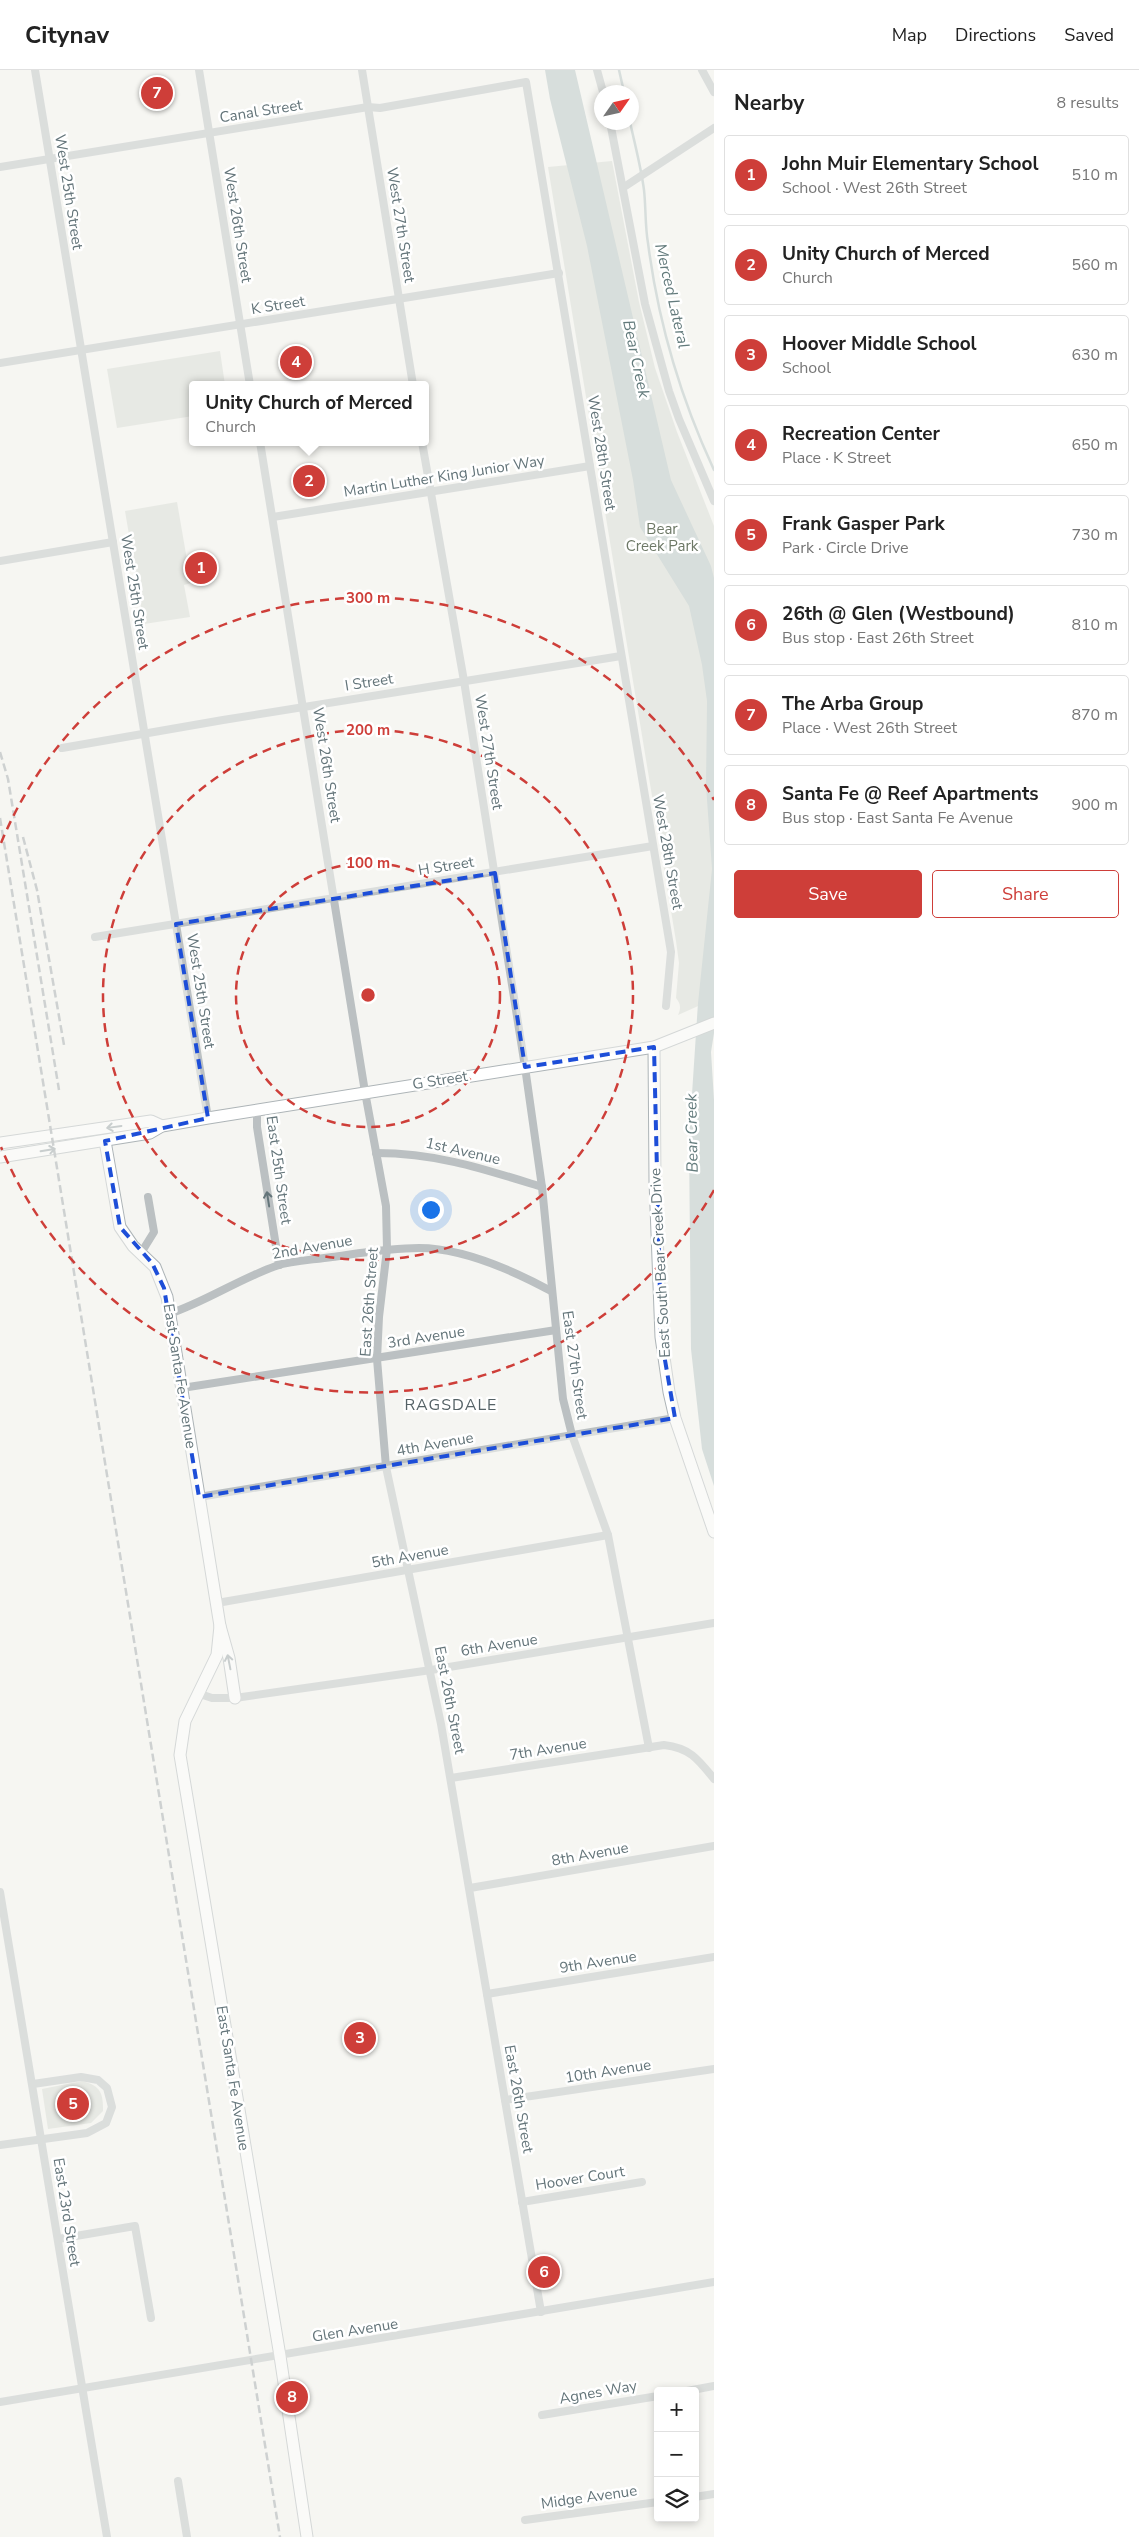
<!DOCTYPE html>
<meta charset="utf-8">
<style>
:root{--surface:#fff;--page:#f6f6f6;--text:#222;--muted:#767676;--line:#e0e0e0;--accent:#ce3e39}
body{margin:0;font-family:"Nunito Sans",sans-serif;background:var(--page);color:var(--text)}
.controls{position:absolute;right:15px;bottom:15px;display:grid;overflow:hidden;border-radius:5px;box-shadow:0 2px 8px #0003}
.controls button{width:45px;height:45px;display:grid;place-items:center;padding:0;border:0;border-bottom:1px solid var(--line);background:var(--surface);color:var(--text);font:25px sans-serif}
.compass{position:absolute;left:594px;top:15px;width:45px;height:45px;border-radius:50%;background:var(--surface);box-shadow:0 2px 8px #0003;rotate:56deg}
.you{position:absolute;left:430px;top:1139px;width:18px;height:18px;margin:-12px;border:4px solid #fff;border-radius:50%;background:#1a73e8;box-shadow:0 0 0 8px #1a73e833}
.badge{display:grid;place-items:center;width:32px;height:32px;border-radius:50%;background:var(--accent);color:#fff;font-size:16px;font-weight:700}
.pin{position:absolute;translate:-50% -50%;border:2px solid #fff;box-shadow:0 1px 5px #0006}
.popup{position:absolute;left:189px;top:311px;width:240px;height:65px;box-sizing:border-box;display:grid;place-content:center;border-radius:5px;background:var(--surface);filter:drop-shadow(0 1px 4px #0005);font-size:16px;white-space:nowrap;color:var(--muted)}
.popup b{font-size:19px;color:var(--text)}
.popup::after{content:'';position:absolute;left:50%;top:100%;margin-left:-10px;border:10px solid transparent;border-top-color:var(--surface)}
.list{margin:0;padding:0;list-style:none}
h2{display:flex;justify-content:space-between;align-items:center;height:65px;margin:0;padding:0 20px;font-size:21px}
h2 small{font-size:16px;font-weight:400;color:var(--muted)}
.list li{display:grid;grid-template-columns:32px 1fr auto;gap:15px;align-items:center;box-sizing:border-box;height:80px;margin:0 10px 10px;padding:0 10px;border:1px solid var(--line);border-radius:5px}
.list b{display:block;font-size:19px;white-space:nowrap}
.list p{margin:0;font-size:16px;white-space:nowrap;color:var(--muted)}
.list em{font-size:16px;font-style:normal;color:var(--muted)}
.actions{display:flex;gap:10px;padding:15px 20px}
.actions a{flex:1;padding:11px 0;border:1px solid var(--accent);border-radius:5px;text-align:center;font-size:18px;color:var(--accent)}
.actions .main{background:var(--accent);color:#fff}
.icon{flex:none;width:28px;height:28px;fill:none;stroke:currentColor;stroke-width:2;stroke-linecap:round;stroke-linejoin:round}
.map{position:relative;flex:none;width:714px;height:2467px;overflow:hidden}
header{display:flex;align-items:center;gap:30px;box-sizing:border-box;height:70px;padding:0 25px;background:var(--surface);border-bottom:1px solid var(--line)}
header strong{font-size:24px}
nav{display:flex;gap:28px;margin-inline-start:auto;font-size:18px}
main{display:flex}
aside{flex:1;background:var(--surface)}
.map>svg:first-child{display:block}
</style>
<header>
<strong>Citynav</strong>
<nav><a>Map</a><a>Directions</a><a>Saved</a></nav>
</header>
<main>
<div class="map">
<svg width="714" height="2467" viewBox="0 0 714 2467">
<rect width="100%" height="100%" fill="#f5f5f2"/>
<g fill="#d6dad2">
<path d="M612,91L639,232L655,298L677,362L714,456V929L678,945C681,938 681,934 676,928L679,893L676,871L548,97Z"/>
<path d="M220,281L225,315H193V346L117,358L107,299Z"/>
<path d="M177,432L191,513L184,515L190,547L144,554L125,441Z"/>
<path d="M82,2011C101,2016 103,2023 103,2041L91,2053L48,2059L42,2019Z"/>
</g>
<path fill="#b2c1c1" d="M545,0H575L671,410L711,496L714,508V963L711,982L714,1030V1416L702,1379L691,1279L689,1070L698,933L712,799L706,716L707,631L702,595L689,536L640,457L633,410L587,176L550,29Z"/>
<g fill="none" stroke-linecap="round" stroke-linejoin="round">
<g stroke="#b2c1c1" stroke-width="2.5">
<path d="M619,0L624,22"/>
<path d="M630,52C635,75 641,97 644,120C646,138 645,156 648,173C658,251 681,329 714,400"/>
</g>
<g stroke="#adb4b7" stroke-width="13">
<g id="secondary">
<path d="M654,977L655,1111L661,1267L669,1322L675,1348L714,1462"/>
<path d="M105,1071L120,1157L133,1176L155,1197L167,1227L220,1556L229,1588L235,1628"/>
<path d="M0,1073L151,1051L162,1056"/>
<path d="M0,1087L150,1063L162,1056L208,1048L654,977L714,953"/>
<path d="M220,1556L217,1585L185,1651L180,1685L280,2286L307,2467"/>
</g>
</g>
<g stroke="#bbc0c2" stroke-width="8">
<path d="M35,0L208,1048"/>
<path d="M199,0L250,315"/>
<path d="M362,0L413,315"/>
<path d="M597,0L603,22"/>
<path d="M702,0L714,22"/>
<path d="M610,52L645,234L669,321L679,349L714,431"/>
<path d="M0,97L368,37L380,38L526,12L671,882L666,936"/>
<path d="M624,117L714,58"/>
<path d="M0,293L559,203"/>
<path d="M260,372L365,1022L386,1136L387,1179L379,1247L377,1289L386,1397L441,1654L541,2242"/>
<path d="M422,372L464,611L525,997L542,1117L563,1329L572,1365L608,1465L649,1678"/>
<path d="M273,447L590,396"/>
<path d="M0,491L113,472"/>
<path d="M62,678L223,650L621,586"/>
<path d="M95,867L653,776"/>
<path d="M257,1040V1057L279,1195"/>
<path d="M376,1083C437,1083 484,1099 542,1117"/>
<path d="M141,1183L154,1162L148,1127"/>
<path d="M169,1244C207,1231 239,1209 276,1196C293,1190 314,1190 332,1187C361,1183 390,1178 419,1178C463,1178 514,1201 551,1221"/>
<path d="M182,1318L556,1260"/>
<path d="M199,1427L675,1348"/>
<path d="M217,1533L608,1465"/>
<path d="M200,1624L212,1628H235L431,1600L714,1553"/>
<path d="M451,1708L664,1675C690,1678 698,1689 714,1709"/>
<path d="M470,1818L714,1776"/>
<path d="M0,1822L107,2467"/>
<path d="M487,1924L714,1887"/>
<path d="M505,2030L714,1999"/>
<path d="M0,2075L87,2063L106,2053L112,2037L107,2018L98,2010L81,2007L33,2014"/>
<path d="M522,2132L642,2112"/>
<path d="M58,2169L135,2156L151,2248"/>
<path d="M687,2321L714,2316"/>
<path d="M0,2332L714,2212"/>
<path d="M542,2345L658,2326"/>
<path d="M178,2411L187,2467"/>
<path d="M695,2427L714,2424"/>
<path d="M525,2450L658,2432"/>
</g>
<use href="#secondary" stroke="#fff" stroke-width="11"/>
<g stroke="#9da5a8" stroke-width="2.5" stroke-dasharray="8 4" stroke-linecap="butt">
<path d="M0,682L8,709L59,1020"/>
<path d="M0,748L280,2467"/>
<path d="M23,767L37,820L64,975"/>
</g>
</g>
<defs><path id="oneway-shaft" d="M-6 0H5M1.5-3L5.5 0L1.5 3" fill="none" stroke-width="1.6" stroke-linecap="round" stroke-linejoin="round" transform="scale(1.25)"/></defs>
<g stroke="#929ea2">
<use href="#oneway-shaft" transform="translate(114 1057) rotate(172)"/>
<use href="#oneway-shaft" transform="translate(48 1080) rotate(-9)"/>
<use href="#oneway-shaft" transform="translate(229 1592) rotate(-101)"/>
</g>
<use stroke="#64757a" href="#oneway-shaft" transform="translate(268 1129) rotate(-99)"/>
<path d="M0 0H714V2467H0ZM495,803L525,997L654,977L661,1267L675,1348L199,1427L164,1218L152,1193L120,1157L105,1071L208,1048L176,854Z" fill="#f5f5f2" fill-opacity=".55" fill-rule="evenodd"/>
<path fill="none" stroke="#1d4ed8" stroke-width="4" stroke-dasharray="10 6" stroke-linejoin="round" d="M495,803L525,997L654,977L661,1267L675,1348L199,1427L164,1218L152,1193L120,1157L105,1071L208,1048L176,854Z"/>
<g fill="none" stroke="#ce3e39" stroke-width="2.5" stroke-dasharray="9 6">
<circle cx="368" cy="925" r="132"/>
<circle cx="368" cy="925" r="265"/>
<path d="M714 1120A397 397 0 0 1 1 1077M1 773A397 397 0 0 1 714 730"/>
</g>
<g text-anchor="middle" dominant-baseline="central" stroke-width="5" stroke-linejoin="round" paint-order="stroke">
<g font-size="15" fill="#64757a" stroke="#fff">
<text transform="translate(261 41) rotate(-9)">Canal Street</text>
<text transform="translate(69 122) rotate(81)">West 25th Street</text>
<text transform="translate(238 155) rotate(81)">West 26th Street</text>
<text transform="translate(401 155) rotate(81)">West 27th Street</text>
<text transform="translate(278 235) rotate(-9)">K Street</text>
<text transform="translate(602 383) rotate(81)">West 28th Street</text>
<text transform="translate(444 406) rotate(-9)">Martin Luther King Junior Way</text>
<text transform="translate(135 522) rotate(81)">West 25th Street</text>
<text transform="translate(369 612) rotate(-9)">I Street</text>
<text transform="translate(489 682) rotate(81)">West 27th Street</text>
<text transform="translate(327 695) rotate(81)">West 26th Street</text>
<text transform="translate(668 782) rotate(80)">West 28th Street</text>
<text transform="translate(446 796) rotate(-9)">H Street</text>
<text transform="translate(201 921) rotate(81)">West 25th Street</text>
<text transform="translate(440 1010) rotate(-9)">G Street</text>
<text transform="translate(463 1081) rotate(13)">1st Avenue</text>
<text transform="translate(279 1100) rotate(82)">East 25th Street</text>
<text transform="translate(312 1177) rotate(-10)">2nd Avenue</text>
<text transform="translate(660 1193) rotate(-93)">East South Bear Creek Drive</text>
<text transform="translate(369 1232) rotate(-86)">East 26th Street</text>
<text transform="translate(426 1267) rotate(-9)">3rd Avenue</text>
<text transform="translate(575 1295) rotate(82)">East 27th Street</text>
<text transform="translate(180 1306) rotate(81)">East Santa Fe Avenue</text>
<text transform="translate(435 1374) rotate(-10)">4th Avenue</text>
<text transform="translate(410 1486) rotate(-10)">5th Avenue</text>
<text transform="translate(499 1575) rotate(-9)">6th Avenue</text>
<text transform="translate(450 1630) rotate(79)">East 26th Street</text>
<text transform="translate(548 1679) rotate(-9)">7th Avenue</text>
<text transform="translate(590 1784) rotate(-10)">8th Avenue</text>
<text transform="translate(598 1892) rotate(-9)">9th Avenue</text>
<text transform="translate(608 2001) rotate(-9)">10th Avenue</text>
<text transform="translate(233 2008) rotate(81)">East Santa Fe Avenue</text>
<text transform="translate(519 2029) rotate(80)">East 26th Street</text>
<text transform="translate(580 2108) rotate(-9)">Hoover Court</text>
<text transform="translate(67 2142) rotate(81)">East 23rd Street</text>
<text transform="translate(355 2260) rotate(-9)">Glen Avenue</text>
<text transform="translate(598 2322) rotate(-10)">Agnes Way</text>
<text transform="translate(589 2427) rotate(-8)">Midge Avenue</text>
</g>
<g font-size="15" fill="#6d7866" stroke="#fff">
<text x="662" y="459">Bear<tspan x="662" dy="17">Creek Park</tspan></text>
</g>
<g font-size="16" font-style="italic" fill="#637b7c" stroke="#fff">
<text transform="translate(672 226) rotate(77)">Merced Lateral</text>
<text transform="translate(636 289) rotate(78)">Bear Creek</text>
<text transform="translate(692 1063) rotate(-91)">Bear Creek</text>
</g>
<g font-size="16" letter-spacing="1" fill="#556266" stroke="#fff">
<text x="451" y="1335">RAGSDALE</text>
</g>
</g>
<circle cx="368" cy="925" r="8" fill="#ce3e39" stroke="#fff" stroke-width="2.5"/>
<g font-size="15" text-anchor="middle" font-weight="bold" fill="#ce3e39" stroke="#fff" stroke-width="5" stroke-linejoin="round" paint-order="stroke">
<text x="368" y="533">300 m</text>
<text x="368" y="665">200 m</text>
<text x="368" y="798">100 m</text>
</g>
</svg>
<div class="controls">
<button>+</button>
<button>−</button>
<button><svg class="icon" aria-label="layers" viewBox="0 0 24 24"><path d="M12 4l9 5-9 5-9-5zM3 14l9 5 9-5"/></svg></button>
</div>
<svg class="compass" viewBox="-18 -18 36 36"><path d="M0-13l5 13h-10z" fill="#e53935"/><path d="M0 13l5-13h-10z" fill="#767676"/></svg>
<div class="you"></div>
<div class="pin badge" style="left:201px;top:498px">1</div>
<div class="pin badge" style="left:309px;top:411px">2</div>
<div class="popup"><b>Unity Church of Merced</b>Church</div>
<div class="pin badge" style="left:360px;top:1968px">3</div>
<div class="pin badge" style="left:296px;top:292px">4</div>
<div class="pin badge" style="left:73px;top:2034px">5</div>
<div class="pin badge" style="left:544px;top:2202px">6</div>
<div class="pin badge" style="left:157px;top:23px">7</div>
<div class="pin badge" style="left:292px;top:2327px">8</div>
</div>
<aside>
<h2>Nearby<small>8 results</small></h2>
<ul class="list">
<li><span class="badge">1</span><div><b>John Muir Elementary School</b><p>School · West 26th Street</p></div><em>510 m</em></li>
<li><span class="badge">2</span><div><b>Unity Church of Merced</b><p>Church</p></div><em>560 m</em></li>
<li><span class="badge">3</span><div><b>Hoover Middle School</b><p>School</p></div><em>630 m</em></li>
<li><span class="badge">4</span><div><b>Recreation Center</b><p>Place · K Street</p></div><em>650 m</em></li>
<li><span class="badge">5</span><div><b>Frank Gasper Park</b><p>Park · Circle Drive</p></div><em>730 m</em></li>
<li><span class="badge">6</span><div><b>26th @ Glen (Westbound)</b><p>Bus stop · East 26th Street</p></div><em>810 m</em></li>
<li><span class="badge">7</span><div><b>The Arba Group</b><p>Place · West 26th Street</p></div><em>870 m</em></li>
<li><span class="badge">8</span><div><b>Santa Fe @ Reef Apartments</b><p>Bus stop · East Santa Fe Avenue</p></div><em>900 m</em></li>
</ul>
<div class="actions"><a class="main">Save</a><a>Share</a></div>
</aside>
</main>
